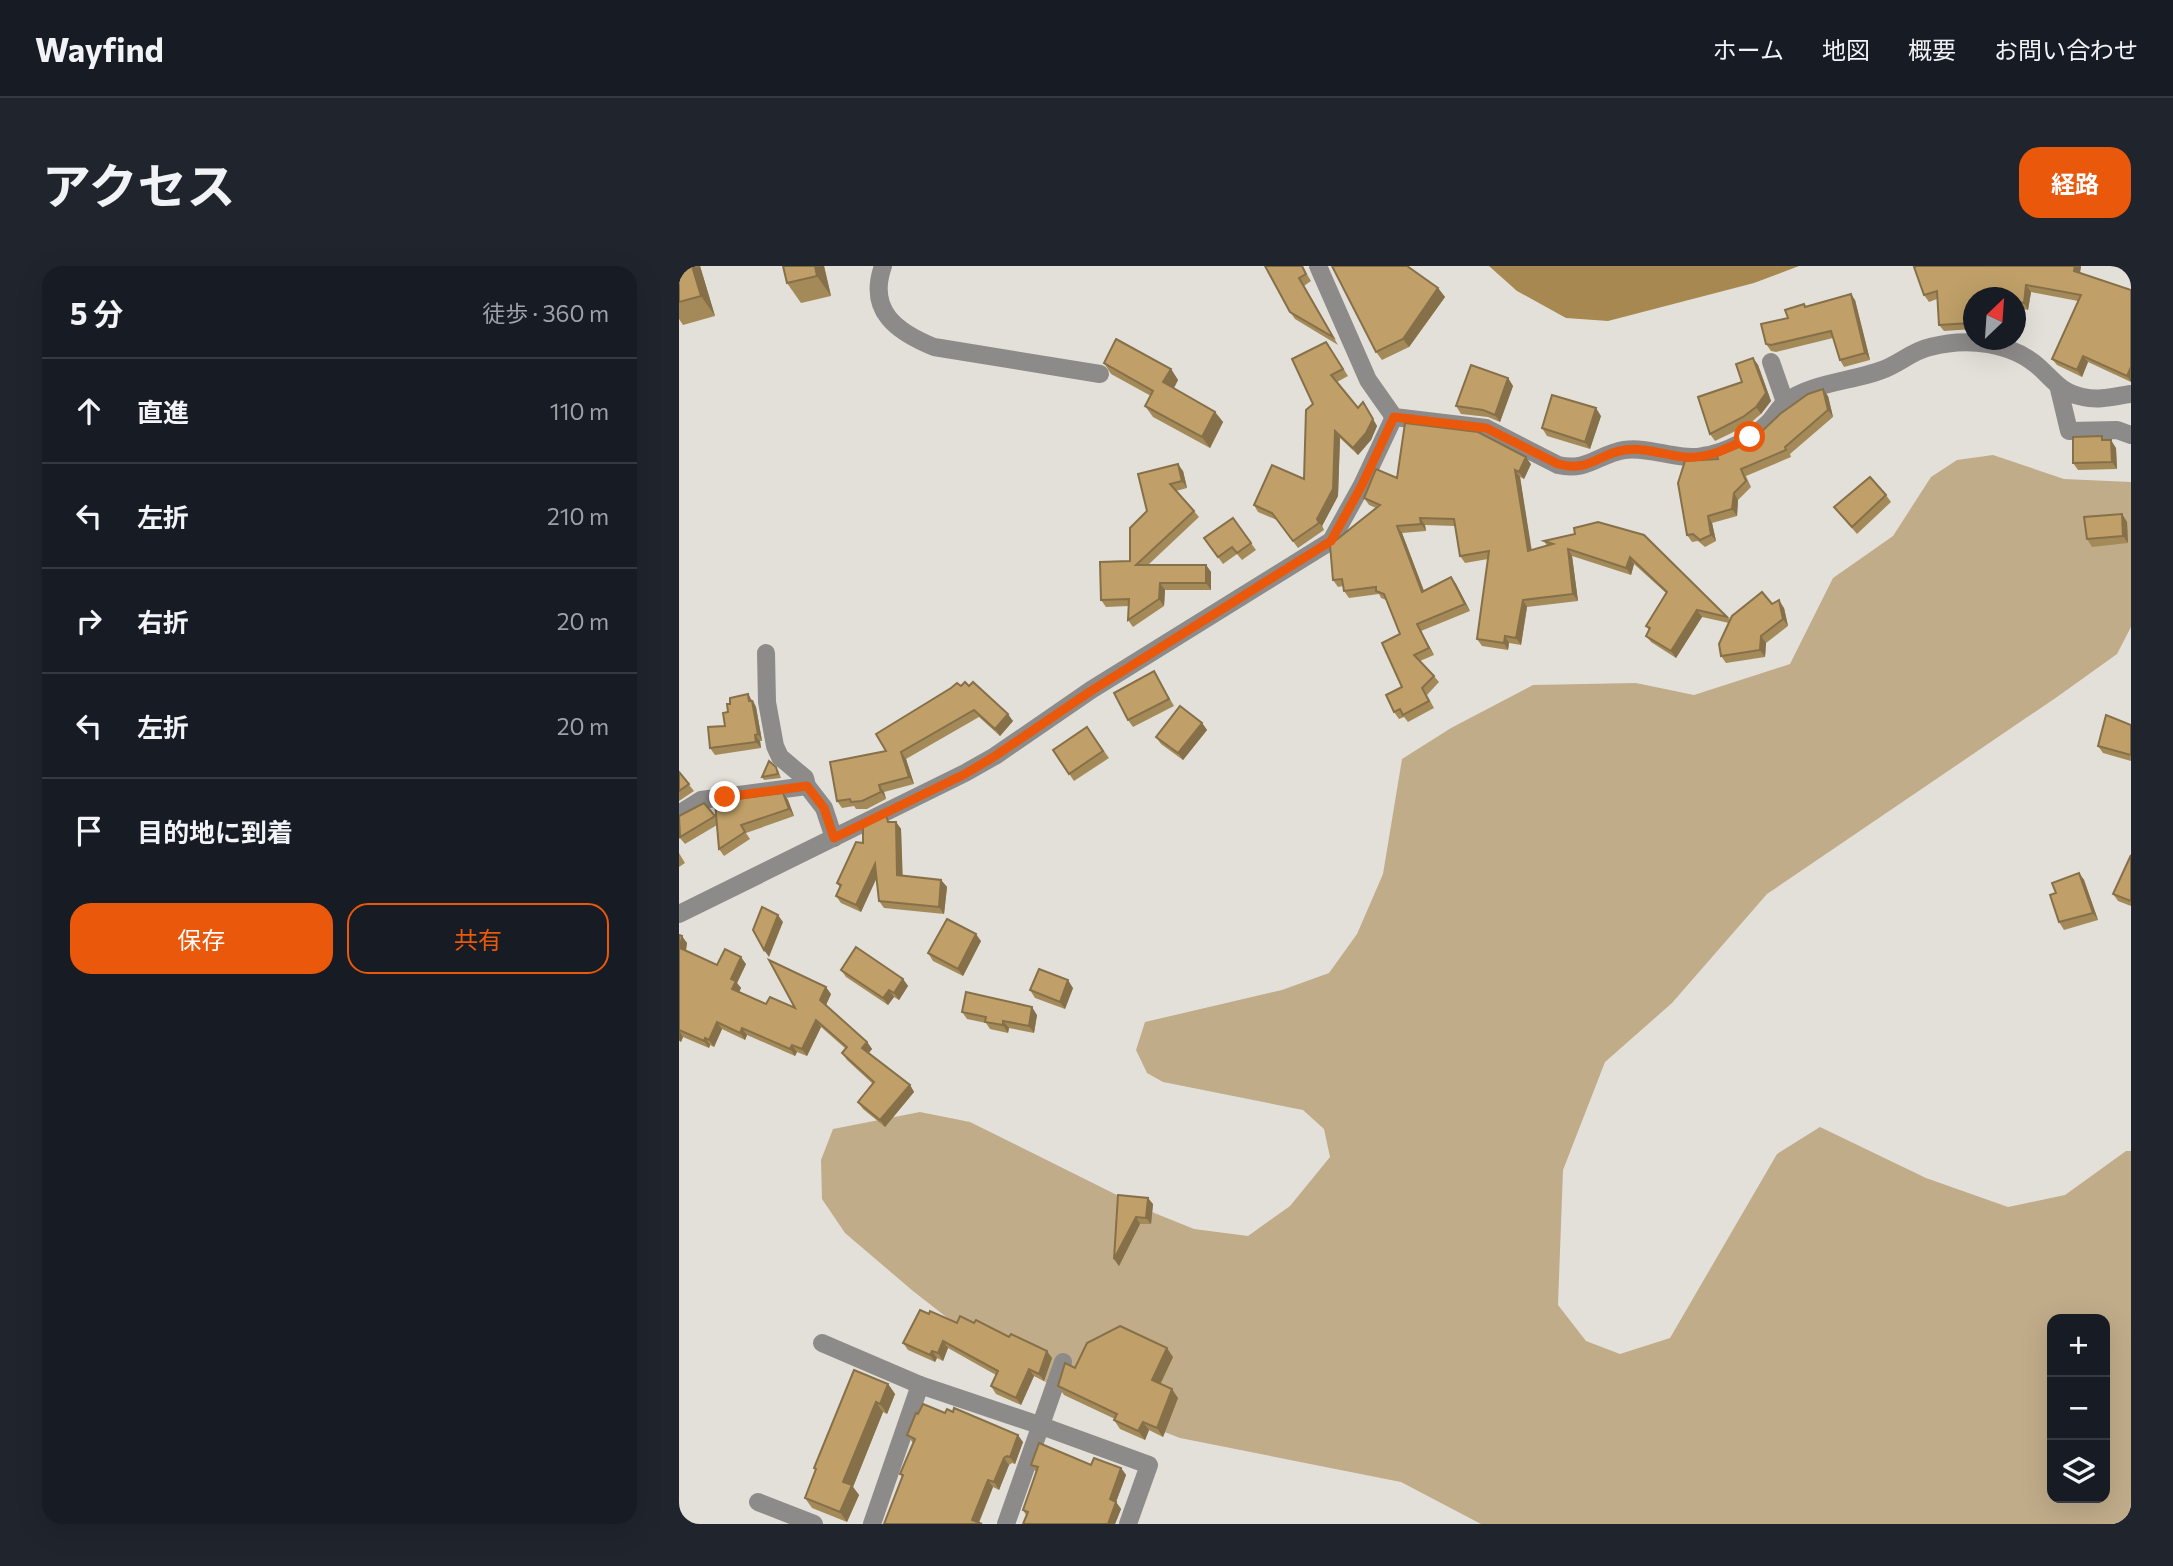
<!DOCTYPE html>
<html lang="ja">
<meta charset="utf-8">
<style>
:root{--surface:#171b24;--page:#20242c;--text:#f1f3f6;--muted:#9ea1a6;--line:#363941;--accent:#ea580c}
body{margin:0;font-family:Commissioner,"Noto Sans JP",sans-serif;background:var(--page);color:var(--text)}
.controls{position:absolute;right:21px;bottom:21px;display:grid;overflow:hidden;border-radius:14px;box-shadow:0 7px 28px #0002}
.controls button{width:63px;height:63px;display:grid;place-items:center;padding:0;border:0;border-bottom:2px solid var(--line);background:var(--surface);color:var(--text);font:35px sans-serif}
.compass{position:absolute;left:1284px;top:21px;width:63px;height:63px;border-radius:50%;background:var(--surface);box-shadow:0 7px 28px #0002;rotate:25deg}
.stop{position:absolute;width:21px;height:21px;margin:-16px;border:5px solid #ea580c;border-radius:50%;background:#fff}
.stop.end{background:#ea580c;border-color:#fff;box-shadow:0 2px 7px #0008}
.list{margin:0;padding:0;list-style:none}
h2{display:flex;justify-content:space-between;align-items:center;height:91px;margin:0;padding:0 28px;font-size:30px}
h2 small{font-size:23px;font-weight:400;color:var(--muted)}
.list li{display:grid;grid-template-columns:46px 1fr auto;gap:21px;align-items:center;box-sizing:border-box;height:105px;padding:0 28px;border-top:2px solid var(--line)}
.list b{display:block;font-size:26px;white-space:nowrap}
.list em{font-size:23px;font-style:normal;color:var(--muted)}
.actions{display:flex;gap:14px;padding:21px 28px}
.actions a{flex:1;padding:16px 0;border:2px solid var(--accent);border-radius:21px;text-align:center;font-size:24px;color:var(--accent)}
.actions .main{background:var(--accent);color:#fff}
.icon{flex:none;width:38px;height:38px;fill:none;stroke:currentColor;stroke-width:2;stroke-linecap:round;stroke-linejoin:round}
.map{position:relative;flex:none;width:1452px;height:1258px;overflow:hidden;border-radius:21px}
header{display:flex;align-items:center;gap:42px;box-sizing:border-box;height:98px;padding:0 35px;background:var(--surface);border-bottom:2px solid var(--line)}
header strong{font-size:33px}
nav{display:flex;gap:38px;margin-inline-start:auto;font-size:24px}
.intro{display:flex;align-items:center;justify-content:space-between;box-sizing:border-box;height:168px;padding:0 42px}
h1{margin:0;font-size:49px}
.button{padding:18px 32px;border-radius:21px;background:var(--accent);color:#fff;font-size:24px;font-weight:700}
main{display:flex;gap:42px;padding:0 42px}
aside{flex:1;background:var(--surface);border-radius:21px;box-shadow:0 7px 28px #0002}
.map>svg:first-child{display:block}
</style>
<header>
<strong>Wayfind</strong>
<nav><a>ホーム</a><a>地図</a><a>概要</a><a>お問い合わせ</a></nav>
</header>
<div class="intro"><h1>アクセス</h1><a class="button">経路</a></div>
<main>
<aside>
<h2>5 分<small>徒歩 · 360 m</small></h2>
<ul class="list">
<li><svg class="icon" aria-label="ahead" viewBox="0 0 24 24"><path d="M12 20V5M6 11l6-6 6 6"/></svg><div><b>直進</b></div><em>110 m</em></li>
<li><svg class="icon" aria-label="left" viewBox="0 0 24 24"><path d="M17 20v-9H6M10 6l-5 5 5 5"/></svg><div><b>左折</b></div><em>210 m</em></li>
<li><svg class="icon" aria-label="right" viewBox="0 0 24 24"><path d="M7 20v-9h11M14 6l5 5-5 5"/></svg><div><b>右折</b></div><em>20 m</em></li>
<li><svg class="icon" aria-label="left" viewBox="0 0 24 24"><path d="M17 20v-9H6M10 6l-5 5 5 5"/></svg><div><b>左折</b></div><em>20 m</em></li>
<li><svg class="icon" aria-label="arrive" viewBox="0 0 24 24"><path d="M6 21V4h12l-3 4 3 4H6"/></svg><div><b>目的地に到着</b></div></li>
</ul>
<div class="actions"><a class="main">保存</a><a>共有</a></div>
</aside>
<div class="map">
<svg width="1452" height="1258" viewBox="0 0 1452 1258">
<rect width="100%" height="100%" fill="#e3e0da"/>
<path fill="#c0ac89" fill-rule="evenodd" d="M1314,189L1385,213L1452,216V361L1438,388L1378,431L1088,628L993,737L926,796L884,904L879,1039L907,1075L941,1088L991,1072L1098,888L1141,861L1247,912L1329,941L1386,929L1447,885H1452V1258H802L722,1216L501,1172L390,1129L312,1086L234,1025L166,967L143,933L142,894L154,863L241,846L291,856L468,944L515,963L569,970L611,940L651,891L645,863L624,844L484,816L468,807L457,784L466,756L603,724L650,707L678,668L704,608L723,493L772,462L854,419L957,417L1015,429L1111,398L1154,312L1214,270L1252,211L1278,194ZM1373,1053H1426V1232H1373Z"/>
<path fill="#a78850" d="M810,0H1120L1075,17L929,55L887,52L838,25Z"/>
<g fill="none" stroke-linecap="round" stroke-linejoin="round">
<g stroke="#8d8b89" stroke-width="18">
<path d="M204,0C188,45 218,66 255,81L421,108"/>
<path d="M639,0L689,114L715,151L807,162L879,199C908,206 920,188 945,184C971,180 998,195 1024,190C1048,186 1073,173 1090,156C1096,150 1100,141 1107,136C1131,117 1175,115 1203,104C1220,98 1233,85 1251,81C1288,71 1333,76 1361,102C1376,116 1383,127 1404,131C1420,135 1437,130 1452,128"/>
<path d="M1092,96L1106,136"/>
<path d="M1380,123L1390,165L1438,164L1452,169"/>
<path d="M87,387L88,436L96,480L101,491L126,512L128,520L145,542L155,572"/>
<path d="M0,548L22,534L128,520"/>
<path d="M0,648L286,507L316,490L412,424L652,275L683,219L715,151"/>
<path d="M143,1077L241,1119"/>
<path d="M79,1236L135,1258"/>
<path d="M193,1258L241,1119L360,1159L470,1199L449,1258"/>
<path d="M327,1258L384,1096"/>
</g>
</g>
<g fill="#a58a59">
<path d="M0,0H21L36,50L4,59L0,53Z"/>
<path d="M104,0H145L152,30L122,37L108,17Z"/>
<path d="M623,0L632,15L625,20L659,79L616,53L611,46Z"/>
<path d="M1238,0H1402L1401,7L1452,24V116L1409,96L1403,111L1378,99L1373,93L1399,35L1352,26L1349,44L1344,43L1343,50L1336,49V32H1294V63L1265,65L1260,59L1258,33L1250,36L1245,29Z"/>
<path d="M759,22L766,31L730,81L703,94L697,86Z"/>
<path d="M1176,34L1191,94L1165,101L1161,94L1154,72L1097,86L1092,85L1087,78L1109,52L1125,38L1128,41Z"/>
<path d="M652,83L669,110L658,116L679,142L684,136L698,160L692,174L679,189L661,172L659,230L643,260L645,264L619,282L598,254L579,246L575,239L625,213Z"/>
<path d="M1074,92L1079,99L1092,135L1082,148L1069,159L1036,175L1031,168L1063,116Z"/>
<path d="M425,97L492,103L499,114L495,122L536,146L544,156L531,182L474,151L466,140L472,130L432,108Z"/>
<path d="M829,112L834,120L821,156L809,151L782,148L777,140Z"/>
<path d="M1149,130L1154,151L1111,188L1112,191L1067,210L1072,221L1059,234L1058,250L1033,257L1037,275L1026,281L1019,275L1013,276L1008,269L1039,193Z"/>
<path d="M922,150L911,183L868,170L863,162Z"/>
<path d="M1423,170L1426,174L1437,182L1438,203L1399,204L1394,197Z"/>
<path d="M852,198L845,213L841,211L852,284L868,280L865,275L896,268L919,256L1048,351L1051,354L1093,338L1105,342L1109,360L1087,377L1086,391L1047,397L1042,390L1050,357L1023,351L997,392L972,376L967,370L970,364L967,360L987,327L955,298L952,309L893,290L899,335L848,341L842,379L830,377L829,384L803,380L798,373L809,293L786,297L781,290L776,260L746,259L747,265L723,267L745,325L772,311L777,318L791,345L742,365L755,389L741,395L755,410L760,416L748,429L755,442L729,456L725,451L720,453L715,446L723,421L721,368L707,334L702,332L700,328L670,332L665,325L664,320L659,321L654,314L697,242L690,239L685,232L718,212Z"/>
<path d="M504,205L508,222L497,225L515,245L520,251L469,299H527L532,306V324H486L485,340L454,361L449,354L450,340L427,341L422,334L451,295L468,245Z"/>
<path d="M1207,229L1212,236L1178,268L1155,241Z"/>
<path d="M1443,248L1448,256L1449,277L1413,281L1408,273Z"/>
<path d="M554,252L577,284L563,294L558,288L544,298L525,272Z"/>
<path d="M475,405L495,440L454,461L449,454Z"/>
<path d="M282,420L334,455L321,470L300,451L227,493L235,518L205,526L207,533L188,543H177L175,540L163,542L158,535L207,485Z"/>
<path d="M74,434L77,441L83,475H81L82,482L36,489L31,482L46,460L49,446Z"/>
<path d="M523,457L528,464L504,494L482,478L477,471Z"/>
<path d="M1452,459V495L1424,487L1419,480Z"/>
<path d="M408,461L430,492L395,515L374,484Z"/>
<path d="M99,504L102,512L85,514L83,511Z"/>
<path d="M0,506L15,525L0,535Z"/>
<path d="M104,527L109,534L115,550L67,567L71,573L45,590L40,583L38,559L6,578L0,571V550L25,537L37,552Z"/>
<path d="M212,556H217L222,563L223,610L262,614L268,621L265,648L205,642L200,635L197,612L182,646L162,637L157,630L161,621L158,617L184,577Z"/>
<path d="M0,587L6,597L0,601Z"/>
<path d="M1452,589V640L1439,635L1434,628Z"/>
<path d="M1400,607L1405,614L1419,654L1385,664L1380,656L1377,627Z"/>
<path d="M0,669L8,677L7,685L38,699L67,698L58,717L62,722L60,726L87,738L116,742L152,728L147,739L188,776L193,783L190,787L231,819L235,826L206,861L184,843L179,836L194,818L168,794L163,787L167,783L142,761L128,790L118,786L116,790L68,769L66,774L43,763L35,781L31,779L30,782L4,771L2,776L0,775Z"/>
<path d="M302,675L284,710L254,695L249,687Z"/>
<path d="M162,704L224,713L229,720L220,734L215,731L209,739L167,711Z"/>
<path d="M394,722L386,743L356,732L351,724Z"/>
<path d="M283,746L358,749L355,767L330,762L329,767L311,763L307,757L288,753Z"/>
<path d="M439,929L474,938L472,958H461L440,1000L435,993Z"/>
<path d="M250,1048L278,1057H295L373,1092L365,1115L355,1110L342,1139L317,1128L312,1120L317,1109L269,1082L264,1095L258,1092L256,1096L229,1084L224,1077Z"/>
<path d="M494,1091L481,1118L499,1132L484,1171L470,1164L466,1174L441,1163L435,1154L436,1153L385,1129L379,1120L396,1102Z"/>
<path d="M209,1118L216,1128L208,1148L204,1146L174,1221L180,1229L168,1256L133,1242L126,1232L137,1205L135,1202Z"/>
<path d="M228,1169L344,1176L336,1198L333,1197L330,1199L320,1224L314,1221L300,1257L223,1211L221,1208L234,1177Z"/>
<path d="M352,1199H412L442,1202L447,1209L437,1236L442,1243L436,1258H344L347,1249L344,1244L357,1206Z"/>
</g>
<g fill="#867049">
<path d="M13,0H21L36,50L22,30Z"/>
<path d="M136,0H145L152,30L138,10Z"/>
<path d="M1396,0H1402L1400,12L1395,5Z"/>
<path d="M1347,19L1352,26L1349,44L1345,37Z"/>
<path d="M759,22L766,31L730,81L724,73Z"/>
<path d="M1172,28L1176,34L1191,94L1186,87Z"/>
<path d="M1339,36L1344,43L1343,50L1338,43Z"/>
<path d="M1404,90L1409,96L1403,111L1398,104Z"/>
<path d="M1074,92L1079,99L1092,135L1082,148L1077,141Z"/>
<path d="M1452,101V116L1448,110Z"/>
<path d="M492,103L499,114L492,127L484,116Z"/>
<path d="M829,112L834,120L821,156L816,149Z"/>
<path d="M1144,123L1149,130L1154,151L1149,144Z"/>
<path d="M684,136L698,160L692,174L679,189L674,182Z"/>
<path d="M917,142L922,150L911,183L906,176Z"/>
<path d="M536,146L544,156L531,182L523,171Z"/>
<path d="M656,165L661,172L659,230L643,260L645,264L638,253Z"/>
<path d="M1432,174L1437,182L1438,203L1433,196Z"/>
<path d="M847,191L852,198L845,213L840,206Z"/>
<path d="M499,198L504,205L508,222L503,215Z"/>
<path d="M836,204L841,211L854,292L849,285Z"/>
<path d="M1055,227L1059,234L1058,250L1053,243Z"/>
<path d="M1443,248L1448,256L1449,277L1444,270Z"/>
<path d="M1029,250L1033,257L1037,275L1032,269Z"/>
<path d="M741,252L746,259L747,265L742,258Z"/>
<path d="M718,260L723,267L748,333L743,326Z"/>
<path d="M889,283L893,290L899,335L894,328Z"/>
<path d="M951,291L955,298L952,309L947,302Z"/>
<path d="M527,299L532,306V324L527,317Z"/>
<path d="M772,311L777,318L791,345L786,338Z"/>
<path d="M481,317L486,324L485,340L480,333Z"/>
<path d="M844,334L848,341L842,379L837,372Z"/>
<path d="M1100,334L1105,342L1109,360L1104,353Z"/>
<path d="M1018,344L1023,351L997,392L992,385Z"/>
<path d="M738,358L742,365L755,389L750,382Z"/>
<path d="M826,370L830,377L829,384L825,377Z"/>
<path d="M1082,370L1087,377L1086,391L1081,384Z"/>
<path d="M69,428L77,441L83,475L79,468Z"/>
<path d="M329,448L334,455L321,470L316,463Z"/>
<path d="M523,457L528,464L504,494L499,487Z"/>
<path d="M76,469L81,475L82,482L77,476Z"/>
<path d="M222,486L227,493L235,518L230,511Z"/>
<path d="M200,519L205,526L207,533L202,526Z"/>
<path d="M104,527L109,534L115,550L110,543Z"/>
<path d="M217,556L222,563L224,617L218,609Z"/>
<path d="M196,598L201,605L182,646L177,639Z"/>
<path d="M1400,607L1405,614L1419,654L1414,647Z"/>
<path d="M262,614L268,621L265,648L260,641Z"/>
<path d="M99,649L104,656L90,691L85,684Z"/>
<path d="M297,668L302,675L284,710L279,703Z"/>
<path d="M3,670L8,677L6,689L1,682Z"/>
<path d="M62,691L67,698L58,717L62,722L58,730L53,723L52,713Z"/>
<path d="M224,713L229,720L220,734L215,727Z"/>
<path d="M389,714L394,722L386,743L381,736Z"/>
<path d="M147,721L152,728L146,741L141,734Z"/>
<path d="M210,724L215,731L209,739L204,732Z"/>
<path d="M353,741L358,749L355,767L350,760Z"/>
<path d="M137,754L142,761L128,790L123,783Z"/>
<path d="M324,755L330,762L329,767L324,759Z"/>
<path d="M38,756L43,763L35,781L30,774Z"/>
<path d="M63,762L68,769L66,774L61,767Z"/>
<path d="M0,764L4,771L2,776L0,773Z"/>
<path d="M26,772L31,779L30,782L25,775Z"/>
<path d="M188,776L193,783L188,789L183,782Z"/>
<path d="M113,779L118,786L116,790L111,783Z"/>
<path d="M231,819L235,826L206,861L201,854Z"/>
<path d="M469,932L474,938L472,958L467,952Z"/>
<path d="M457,951L461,958L440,1000L435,993Z"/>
<path d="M264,1075L269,1082L264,1095L259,1087Z"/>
<path d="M488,1082L494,1091L479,1123L473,1114Z"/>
<path d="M253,1085L258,1092L256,1096L251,1089Z"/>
<path d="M368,1085L373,1092L365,1115L360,1108Z"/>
<path d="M350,1103L355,1110L342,1139L337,1132Z"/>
<path d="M209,1118L216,1128L208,1148L201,1138Z"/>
<path d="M493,1123L499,1132L484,1171L478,1162Z"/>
<path d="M197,1136L204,1146L174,1221L180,1229L168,1256L161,1246L164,1216Z"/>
<path d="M464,1156L470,1164L466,1174L459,1165Z"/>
<path d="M339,1169L344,1176L336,1198L331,1191Z"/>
<path d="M325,1192L330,1199L320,1224L315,1216Z"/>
<path d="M442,1202L447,1209L437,1236L442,1243L436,1258H429L431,1233Z"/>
<path d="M309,1214L314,1221L299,1258L293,1254Z"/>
</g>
<g fill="#c0a068" stroke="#867049" stroke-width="2">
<path d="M0,0H13L22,30L0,36Z"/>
<path d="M104,0H136L138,10L108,17Z"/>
<path d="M586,0H623L627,8L620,12L654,71L611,46Z"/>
<path d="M653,0H728L759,22L724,73L697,86Z"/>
<path d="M1238,0H1396L1395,5L1452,24V101L1448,110L1404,90L1398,104L1373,93L1402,29L1347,19L1345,37L1339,36L1338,43H1336V32H1294V58L1291,57L1260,59L1258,25L1245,29L1235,1Z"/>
<path d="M1172,28L1186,87L1161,94L1152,65L1092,79L1087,78L1082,58L1109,52L1106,44L1125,38L1126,41Z"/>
<path d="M437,73L492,103L484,116L536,146L523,171L466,140L474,125L425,97Z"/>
<path d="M647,76L664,103L652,109L679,142L684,136L694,153L687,167L674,182L656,165L654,223L638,253L640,257L614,275L593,247L575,239L593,199L625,213L627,144L634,138L613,93Z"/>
<path d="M1074,92L1087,127L1077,141L1064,151L1031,168L1019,131L1063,116L1057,98Z"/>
<path d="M792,99L829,112L816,149L804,144L777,140Z"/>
<path d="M1144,123L1149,144L1106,181L1107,184L1062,203L1067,215L1055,227L1053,243L1029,250L1032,269L1021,274L1014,268L1008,269L999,217L1006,195L1039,193L1038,190L1060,181L1078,170L1101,148L1129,128Z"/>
<path d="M873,129L917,142L906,176L863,162Z"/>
<path d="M726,157L799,166L847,191L840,206L836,204L849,285L874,278L865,275L896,268L895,262L919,256L965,269L1048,351L1018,344L992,385L967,370L971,362L967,360L988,326L951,291L947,302L889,283L894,328L844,334L837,372L826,370L825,377L798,373L810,285L781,290L775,253L741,252L742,258L718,260L743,326L772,311L786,338L738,358L750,382L735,389L755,410L743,422L750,435L724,449L721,443L715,446L707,429L723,421L703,377L721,368L705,328L697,325V321L665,325L663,313L654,314L651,279L701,239L685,232L697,203L718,212Z"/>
<path d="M1423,170V174H1432L1433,196L1394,197V171Z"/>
<path d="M499,198L503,215L491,218L515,245L457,299H527V317H481L480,333L449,354L450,333L422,334L421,296L451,295V262L468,245L459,208Z"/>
<path d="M1191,211L1207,229L1173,261L1155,241Z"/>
<path d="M1443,248L1444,270L1408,273L1405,251Z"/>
<path d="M554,252L572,277L558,287L553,281L539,291L525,272Z"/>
<path d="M1083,326L1093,338L1100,334L1104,353L1082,370L1081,384L1042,390L1040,378L1053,350Z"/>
<path d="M475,405L490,433L449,454L435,427Z"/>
<path d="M286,416L290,420L294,416L329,448L316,463L295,444L222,486L230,511L200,519L202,526L183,535L172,536L171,533L158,535L151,496L207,485L197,468L272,422L278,417L282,420Z"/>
<path d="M69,428L70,435H73L79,468L76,469L77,476L31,482L29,461L46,460L44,447L49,446L48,438H51V432Z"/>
<path d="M501,440L523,457L499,487L477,471Z"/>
<path d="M1427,449L1452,459V489L1419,480Z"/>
<path d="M408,461L424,485L390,508L374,484Z"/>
<path d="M90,495L97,501L99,508L83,511Z"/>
<path d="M0,506L10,518L0,525Z"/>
<path d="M104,527L110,543L62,559L66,566L40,583L36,536Z"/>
<path d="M25,537L36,550L1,571L0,550Z"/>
<path d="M207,549L209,556H217L218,609L262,614L260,641L200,635L196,598L177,639L157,630L162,619L158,617L177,576L184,577V560Z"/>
<path d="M1452,589V635L1434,628Z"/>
<path d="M1400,607L1414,647L1380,656L1371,629L1377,627L1373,617Z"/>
<path d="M83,641L99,649L85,684L74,664Z"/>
<path d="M268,653L297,668L279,703L249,687Z"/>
<path d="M0,669L3,670L1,682L38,699L46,683L62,691L52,713L57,715L53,723L87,738L91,731L116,742L90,694L147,721L141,734L188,776L183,782L231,819L201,854L179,836L195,816L163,787L168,781L137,754L123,783L113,779L111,783L63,762L61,767L38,756L30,774L26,772L25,775L0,764Z"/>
<path d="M177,681L224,713L215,727L210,724L204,732L162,704Z"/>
<path d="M360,703L389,714L381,736L351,724Z"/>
<path d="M287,726L353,741L350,760L324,755V759L306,756L307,751L283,746Z"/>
<path d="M439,929L469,932L467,952L457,951L435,993Z"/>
<path d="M241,1044L250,1048L251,1045L278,1057L281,1050L295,1057L297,1054L330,1071L332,1068L368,1085L360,1108L350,1103L337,1132L312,1120L319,1105L264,1075L259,1087L253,1085L251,1089L224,1077Z"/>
<path d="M441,1060L488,1082L473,1114L493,1123L478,1162L464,1156L459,1165L435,1154L438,1148L379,1120L386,1097L396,1102L408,1077Z"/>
<path d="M175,1104L209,1118L201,1138L197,1136L164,1216L173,1219L161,1246L126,1232L137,1203L135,1202Z"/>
<path d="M244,1138L266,1147L268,1143L274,1146L275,1142L339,1169L331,1191L328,1190L325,1192L315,1216L309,1214L293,1254L303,1258H205L224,1209L221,1208L236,1173L228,1169L237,1147L239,1148Z"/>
<path d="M360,1177L412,1199L415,1192L442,1202L431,1233L437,1236L429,1258H344L349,1246L344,1244L359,1201L352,1199Z"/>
</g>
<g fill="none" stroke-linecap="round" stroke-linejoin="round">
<path stroke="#ea580c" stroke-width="9" d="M46,531L128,520L145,542L155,572L286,508L316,490L412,425L652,275L683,219L715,151L807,162L879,198C910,207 920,187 946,184C966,181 985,189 1005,191C1029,193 1050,182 1071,171"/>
</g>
</svg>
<div class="controls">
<button>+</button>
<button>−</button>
<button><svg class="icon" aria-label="layers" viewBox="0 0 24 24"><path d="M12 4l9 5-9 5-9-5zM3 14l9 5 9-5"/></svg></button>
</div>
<svg class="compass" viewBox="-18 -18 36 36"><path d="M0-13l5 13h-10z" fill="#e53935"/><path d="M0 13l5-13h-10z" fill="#9ea1a6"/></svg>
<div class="stop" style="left:1071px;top:171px"></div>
<div class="stop end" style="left:46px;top:531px"></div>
</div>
</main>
